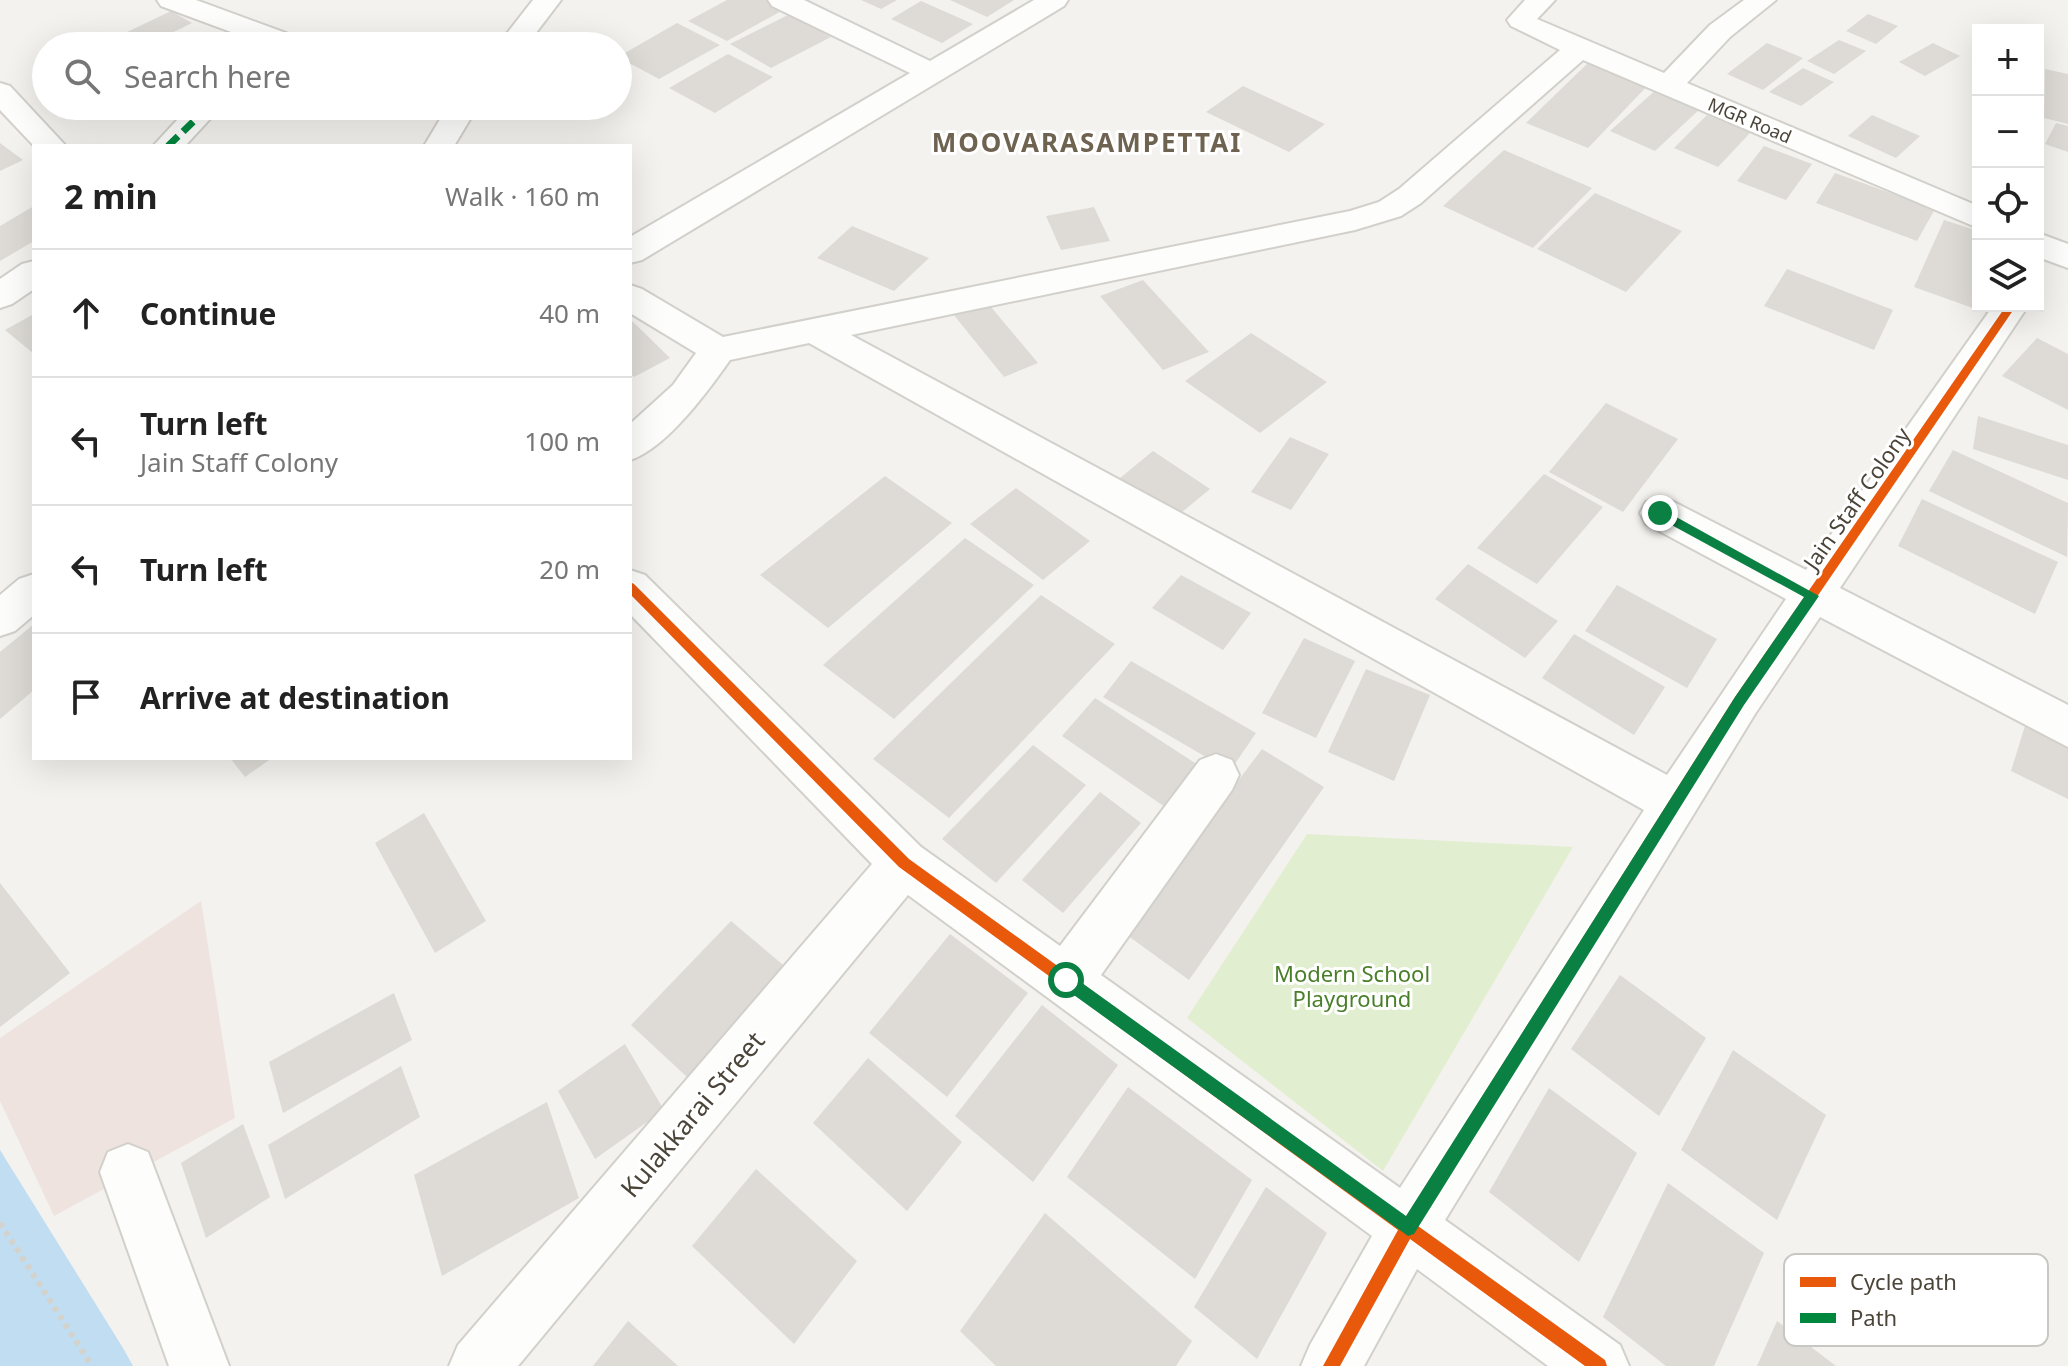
<!DOCTYPE html>
<meta charset="utf-8">
<style>
:root{--surface:#fff;--page:#f2f2f2;--text:#222;--muted:#767676;--line:#e0e0e0}
body{margin:0;font-family:"Noto Sans",sans-serif;background:var(--page);color:var(--text)}
.controls{position:absolute;right:24px;top:24px;display:grid;overflow:hidden;border-radius:0px;box-shadow:0 8px 32px #0002}
.controls button{width:72px;height:72px;display:grid;place-items:center;padding:0;border:0;border-bottom:2px solid var(--line);background:var(--surface);color:var(--text);font:40px sans-serif}
.stop{position:absolute;width:24px;height:24px;margin:-18px;border:6px solid #0b8043;border-radius:50%;background:#fff}
.stop.end{background:#0b8043;border-color:#fff;box-shadow:0 2px 8px #0008}
.list{margin:0;padding:0;list-style:none}
h2{display:flex;justify-content:space-between;align-items:center;height:104px;margin:0;padding:0 32px;font-size:34px}
h2 small{font-size:26px;font-weight:400;color:var(--muted)}
.list li{display:grid;grid-template-columns:52px 1fr auto;gap:24px;align-items:center;box-sizing:border-box;height:128px;padding:0 32px;border-top:2px solid var(--line)}
.list b{display:block;font-size:30px;white-space:nowrap}
.list p{margin:0;font-size:26px;white-space:nowrap;color:var(--muted)}
.list em{font-size:26px;font-style:normal;color:var(--muted)}
.icon{flex:none;width:44px;height:44px;fill:none;stroke:currentColor;stroke-width:2;stroke-linecap:round;stroke-linejoin:round}
.map{position:relative;flex:none;width:2068px;height:1366px;overflow:hidden}
.search{position:absolute;background:var(--surface);box-shadow:0 8px 32px #0002;left:32px;top:32px;width:600px;height:88px;display:flex;align-items:center;gap:20px;box-sizing:border-box;padding:0 28px;border-radius:44px;color:var(--muted);font-size:30px}
.panel{position:absolute;background:var(--surface);box-shadow:0 8px 32px #0002;left:32px;top:144px;width:600px;height:616px;border-radius:0px}
.map>svg:first-child{display:block}
</style>
<div class="map">
<svg width="2068" height="1366" viewBox="0 0 2068 1366">
<rect width="100%" height="100%" fill="#f4f2ee"/>
<path fill="#eee3df" d="M201,901L235,1118L54,1216L0,1101V1038Z"/>
<path fill="#e1eecf" d="M1307,834L1573,847L1383,1171L1187,1018Z"/>
<path fill="#c0ddf1" d="M0,1150L123,1348L133,1366H0Z"/>
<g fill="#dedbd6">
<path d="M727,0H767L785,9L727,41L688,21Z"/>
<path d="M861,0H897L881,9Z"/>
<path d="M950,0H1014L987,17Z"/>
<path d="M921,1L973,24L942,43L891,19Z"/>
<path d="M171,11L192,23L145,46H98Z"/>
<path d="M790,14L831,37L771,68L730,44Z"/>
<path d="M1868,14L1898,26L1876,44L1846,31Z"/>
<path d="M677,23L720,45L659,79L618,57Z"/>
<path d="M1839,40L1866,51L1834,74L1807,61Z"/>
<path d="M1767,43L1803,58L1763,90L1727,74Z"/>
<path d="M1933,43L1960,56L1925,76L1899,62Z"/>
<path d="M728,54L773,77L715,113L669,88Z"/>
<path d="M1592,59L1652,81L1588,148L1526,123Z"/>
<path d="M1803,68L1834,82L1801,106L1769,92Z"/>
<path d="M2045,69L2068,74V124L2044,118Z"/>
<path d="M1243,86L1325,124L1289,152L1206,112Z"/>
<path d="M1658,88L1702,107L1655,151L1610,131Z"/>
<path d="M1707,115L1750,133L1718,167L1674,148Z"/>
<path d="M1872,115L1920,136L1896,158L1848,136Z"/>
<path d="M2056,123L2068,126V152L2045,144Z"/>
<path d="M0,143L23,160L0,171Z"/>
<path d="M1764,146L1812,164L1786,200L1737,181Z"/>
<path d="M1504,150L1592,188L1533,248L1443,206Z"/>
<path d="M1835,173L1935,209L1917,241L1816,203Z"/>
<path d="M1595,193L1682,231L1626,292L1537,249Z"/>
<path d="M34,206V241L0,261V226Z"/>
<path d="M1094,207L1110,241L1061,250L1046,216Z"/>
<path d="M1944,220L1978,231V306H1999L1995,316L1914,287Z"/>
<path d="M852,226L929,258L894,291L817,258Z"/>
<path d="M1787,269L1893,310L1874,350L1764,306Z"/>
<path d="M1143,280L1209,352L1163,370L1100,296Z"/>
<path d="M986,301L1038,363L1004,377L953,314Z"/>
<path d="M32,315L34,316V354L5,330Z"/>
<path d="M630,319L670,358L634,377L630,374Z"/>
<path d="M1251,333L1327,382L1260,433L1185,381Z"/>
<path d="M2037,338L2068,354V410L2002,376Z"/>
<path d="M1606,403L1678,439L1623,512L1549,472Z"/>
<path d="M1978,416L2068,445V480L1973,449Z"/>
<path d="M1290,437L1329,454L1291,510L1251,492Z"/>
<path d="M1953,450L2068,503L2067,557L1929,491Z"/>
<path d="M1153,451L1210,489L1176,517L1120,478Z"/>
<path d="M1544,474L1603,507L1537,584L1477,548Z"/>
<path d="M885,476L952,523L828,628L760,575Z"/>
<path d="M1016,488L1090,541L1043,580L970,524Z"/>
<path d="M1922,499L2058,562L2035,614L1898,546Z"/>
<path d="M965,538L1034,585L894,719L823,665Z"/>
<path d="M1468,564L1558,621L1525,658L1435,599Z"/>
<path d="M1181,575L1251,613L1223,650L1152,608Z"/>
<path d="M1617,585L1717,639L1687,688L1585,631Z"/>
<path d="M1041,595L1115,644L949,818L873,759Z"/>
<path d="M34,624V690L0,719V652Z"/>
<path d="M1574,634L1665,687L1634,735L1542,678Z"/>
<path d="M1304,638L1355,661L1316,738L1262,713Z"/>
<path d="M1131,661L1256,733L1230,771L1103,697Z"/>
<path d="M1366,669L1430,695L1394,781L1328,752Z"/>
<path d="M1095,698L1198,765L1165,807L1062,736Z"/>
<path d="M2028,716L2068,734V799L2011,771Z"/>
<path d="M1033,745L1086,785L996,883L942,839Z"/>
<path d="M1262,749L1324,787L1189,980L1124,933Z"/>
<path d="M230,758H272L245,777Z"/>
<path d="M1100,792L1141,823L1063,913L1022,880Z"/>
<path d="M424,813L486,921L435,953L375,843Z"/>
<path d="M0,883L70,973L0,1027Z"/>
<path d="M731,921L801,980L701,1090L631,1025Z"/>
<path d="M950,934L1028,993L947,1097L869,1033Z"/>
<path d="M1620,975L1706,1038L1659,1116L1571,1049Z"/>
<path d="M394,993L412,1040L283,1113L269,1062Z"/>
<path d="M1042,1005L1118,1065L1033,1182L955,1116Z"/>
<path d="M625,1044L664,1110L595,1159L558,1091Z"/>
<path d="M1733,1050L1826,1115L1777,1220L1681,1150Z"/>
<path d="M868,1058L962,1142L907,1211L813,1123Z"/>
<path d="M401,1066L420,1117L285,1199L268,1145Z"/>
<path d="M1128,1087L1252,1180L1195,1279L1067,1177Z"/>
<path d="M1549,1088L1637,1153L1579,1262L1489,1192Z"/>
<path d="M547,1102L579,1198L442,1276L414,1175Z"/>
<path d="M243,1124L270,1197L206,1238L181,1163Z"/>
<path d="M756,1169L857,1261L794,1344L692,1246Z"/>
<path d="M1668,1183L1764,1253L1714,1366H1666L1603,1317Z"/>
<path d="M1266,1187L1327,1233L1257,1359L1194,1307Z"/>
<path d="M1045,1213L1192,1341L1176,1366H996L960,1331Z"/>
<path d="M628,1321L678,1366H593Z"/>
<path d="M1777,1321L1836,1366H1757Z"/>
</g>
<g fill="none" stroke-linecap="round" stroke-linejoin="round">
<g stroke="#d2d0cb" stroke-width="4">
<g id="minor">
<path d="M157,0H196L305,40L309,46H269L161,6Z"/>
<path d="M533,0H561L526,46H497Z"/>
<path d="M768,0H804L930,61L1034,0H1068L1064,6L642,260L630,263V237L910,73L772,6Z"/>
<path d="M1525,0H1555L1537,19L1664,73L1710,25L1744,0H1776L1730,37L1687,83L1978,206V228L1583,60L1421,203L1401,216L1355,230L851,335L1667,775L1786,599L1646,524L1640,513L1646,502L1660,498L1674,502L1806,570L1993,306H2028L1840,588L2068,705V747L1820,617L1755,714L1445,1220L1620,1345L1629,1366H1548L1417,1269L1364,1366H1301L1310,1345L1372,1236L908,895L518,1366H449L458,1345L872,864L630,614V570L645,575L921,847L1060,946L1200,760L1216,754L1232,760L1239,775L1232,790L1101,975L1400,1188L1644,810L809,343L730,360C708,391 666,449 630,460V424L673,385L696,353L630,313V285L642,289L723,337L1350,211L1379,202L1399,189L1560,50L1511,26L1507,20Z"/>
<path d="M0,83L10,86L66,146H34L0,110Z"/>
<path d="M190,106H222L185,146H153Z"/>
<path d="M448,106H478L454,146H424Z"/>
<path d="M2038,233L2068,244V268L2038,257Z"/>
<path d="M34,261V289L12,304L0,308V279L22,264Z"/>
<path d="M34,574V615L15,631L0,636V595L19,579Z"/>
<path d="M128,1144L148,1152L229,1366H169L100,1172L108,1152Z"/>
</g>
</g>
<path stroke="#d3d2cc" stroke-width="6" stroke-dasharray="5 5" stroke-linecap="butt" d="M0,1223L92,1366"/>
<use href="#minor" fill="#fdfdfc" fill-rule="evenodd"/>
<path stroke="#00873e" stroke-width="7" stroke-dasharray="14 7" stroke-linecap="butt" d="M168,146L198,117"/>
<g stroke="#fff" stroke-width="5">
<path id="cycleway" d="M2006,306H2016L1743,705L1418,1226L1605,1360L1607,1366H1585L1410,1239L1340,1366H1323L1398,1230L899,867L630,594V582L634,584L909,859L1406,1217L1735,697Z"/>
</g>
<use href="#cycleway" fill="#e8590c" fill-rule="evenodd"/>
</g>
<path fill="#0b8043" d="M1660,508L1819,596L1744,705L1414,1234L1408,1236L1060,985L1058,980L1060,975H1071L1406,1216L1735,697L1804,597L1655,516V509Z"/>
<g text-anchor="middle" dominant-baseline="central" stroke-width="6" stroke-linejoin="round" paint-order="stroke">
<g font-size="18" fill="#4b4439" stroke="#fff">
<text transform="translate(1750 120) rotate(23)">MGR Road</text>
</g>
<g font-size="22" fill="#4b4439" stroke="#fff">
<text transform="translate(1856 498) rotate(-55)">Jain Staff Colony</text>
</g>
<g font-size="22" fill="#4a7f2a" stroke="#fff">
<text x="1352" y="973">Modern School<tspan x="1352" dy="25">Playground</tspan></text>
</g>
<g font-size="26" font-weight="bold" letter-spacing="2" fill="#6e6250" stroke="#fff">
<text x="1087" y="142">MOOVARASAMPETTAI</text>
</g>
<g font-size="26" fill="#4b4439" stroke="#fff">
<text transform="translate(692 1114) rotate(-50)">Kulakkarai Street</text>
</g>
</g>
<rect x="1784" y="1254" width="264" height="92" rx="12" fill="#fff" stroke="#c9c7c4" stroke-width="2"/>
<rect x="1800" y="1277" width="36" height="10" fill="#e8590c"/>
<rect x="1800" y="1313" width="36" height="10" fill="#00873e"/>
<g font-size="22" fill="#4b4439">
<text x="1850" y="1290">Cycle path</text>
<text x="1850" y="1326">Path</text>
</g>
</svg>
<div class="controls">
<button>+</button>
<button>−</button>
<button><svg class="icon" aria-label="locate" viewBox="0 0 24 24"><circle cx="12" cy="12" r="6"/><path d="M12 2v4M12 18v4M2 12h4M18 12h4"/></svg></button>
<button><svg class="icon" aria-label="layers" viewBox="0 0 24 24"><path d="M12 4l9 5-9 5-9-5zM3 14l9 5 9-5"/></svg></button>
</div>
<div class="stop" style="left:1066px;top:980px"></div>
<div class="stop end" style="left:1660px;top:513px"></div>
<div class="search"><svg class="icon" aria-label="search" viewBox="0 0 24 24"><circle cx="10" cy="10" r="6"/><path d="M15 15l6 6"/></svg>Search here</div>
<section class="panel">
<h2>2 min<small>Walk · 160 m</small></h2>
<ul class="list">
<li><svg class="icon" aria-label="ahead" viewBox="0 0 24 24"><path d="M12 20V5M6 11l6-6 6 6"/></svg><div><b>Continue</b></div><em>40 m</em></li>
<li><svg class="icon" aria-label="left" viewBox="0 0 24 24"><path d="M17 20v-9H6M10 6l-5 5 5 5"/></svg><div><b>Turn left</b><p>Jain Staff Colony</p></div><em>100 m</em></li>
<li><svg class="icon" aria-label="left" viewBox="0 0 24 24"><path d="M17 20v-9H6M10 6l-5 5 5 5"/></svg><div><b>Turn left</b></div><em>20 m</em></li>
<li><svg class="icon" aria-label="arrive" viewBox="0 0 24 24"><path d="M6 21V4h12l-3 4 3 4H6"/></svg><div><b>Arrive at destination</b></div></li>
</ul>
</section>
</div>
